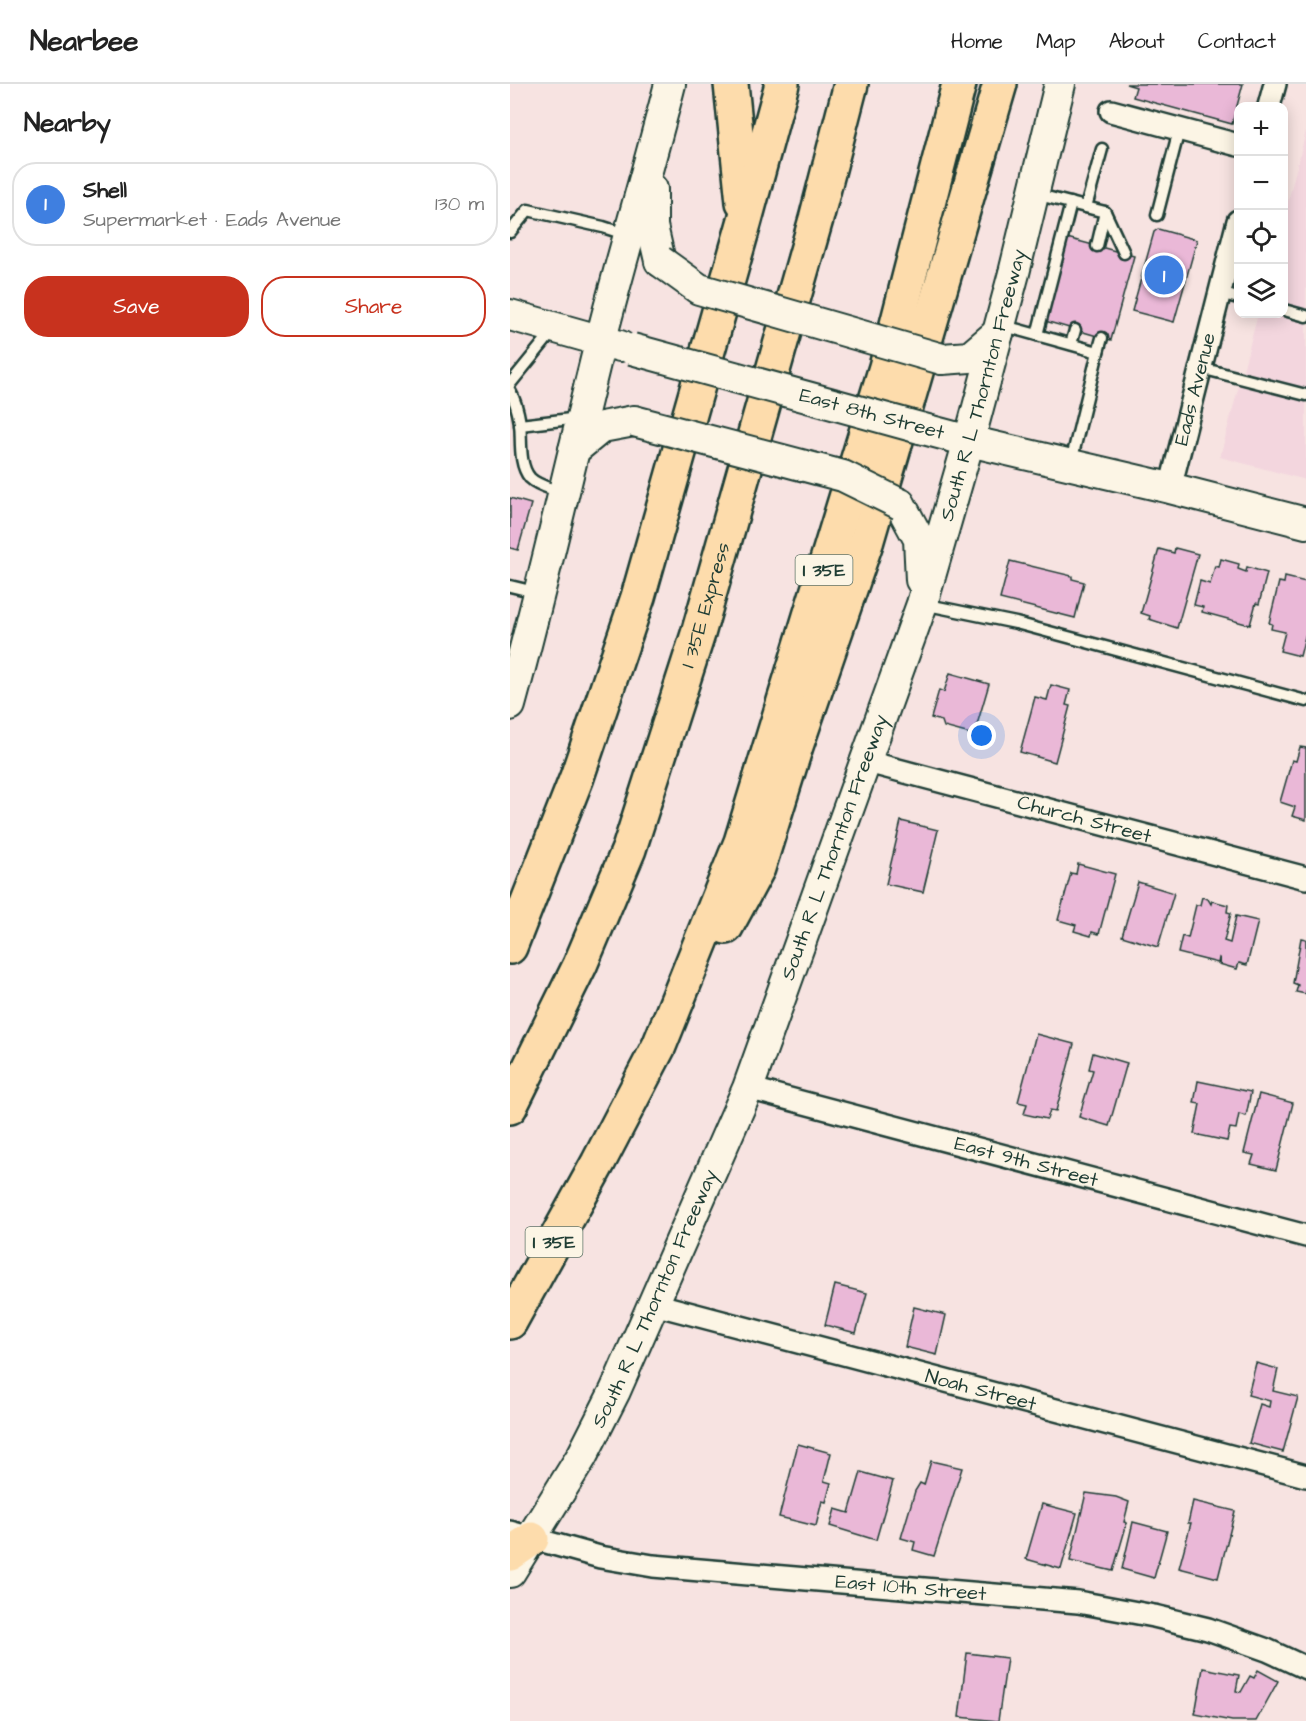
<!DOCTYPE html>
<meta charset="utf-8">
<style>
:root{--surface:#fff;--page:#f6f6f6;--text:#222;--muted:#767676;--line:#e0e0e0;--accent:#c8321e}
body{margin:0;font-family:"Architects Daughter",sans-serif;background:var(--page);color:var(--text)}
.controls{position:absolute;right:18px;top:18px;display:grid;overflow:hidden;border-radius:12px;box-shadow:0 3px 15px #0003}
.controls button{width:54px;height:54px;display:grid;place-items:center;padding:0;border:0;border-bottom:2px solid var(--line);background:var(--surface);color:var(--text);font:30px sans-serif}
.you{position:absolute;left:472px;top:652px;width:21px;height:21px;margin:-15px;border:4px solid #fff;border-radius:50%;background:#1a73e8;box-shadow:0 0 0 9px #1a73e833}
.badge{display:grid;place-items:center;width:39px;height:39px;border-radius:50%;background:var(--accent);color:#fff;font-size:20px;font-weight:700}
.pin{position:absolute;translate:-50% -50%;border:3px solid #fff;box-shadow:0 2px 6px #0006}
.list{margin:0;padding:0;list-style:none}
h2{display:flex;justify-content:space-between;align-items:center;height:78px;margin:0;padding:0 24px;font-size:26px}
h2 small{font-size:20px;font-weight:400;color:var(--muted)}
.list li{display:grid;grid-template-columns:39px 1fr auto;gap:18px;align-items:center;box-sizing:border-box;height:84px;margin:0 12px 12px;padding:0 12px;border:2px solid var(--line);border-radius:24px}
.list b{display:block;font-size:22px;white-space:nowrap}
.list p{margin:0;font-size:20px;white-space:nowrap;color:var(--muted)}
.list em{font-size:20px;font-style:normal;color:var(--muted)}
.actions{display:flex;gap:12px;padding:18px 24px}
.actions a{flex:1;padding:14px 0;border:2px solid var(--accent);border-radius:24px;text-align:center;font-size:21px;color:var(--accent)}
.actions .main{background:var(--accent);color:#fff}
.icon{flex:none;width:33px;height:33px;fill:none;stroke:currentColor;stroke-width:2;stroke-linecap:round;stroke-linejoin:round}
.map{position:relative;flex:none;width:796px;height:1637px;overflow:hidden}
header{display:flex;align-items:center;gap:36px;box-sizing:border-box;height:84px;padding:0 30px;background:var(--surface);border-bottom:2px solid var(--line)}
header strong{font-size:28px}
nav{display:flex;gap:33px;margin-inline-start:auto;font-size:21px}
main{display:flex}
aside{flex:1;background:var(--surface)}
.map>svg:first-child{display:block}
</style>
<header>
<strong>Nearbee</strong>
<nav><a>Home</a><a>Map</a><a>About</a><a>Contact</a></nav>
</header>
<main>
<aside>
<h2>Nearby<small></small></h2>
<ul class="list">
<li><span class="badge" style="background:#3f7fe0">1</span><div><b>Shell</b><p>Supermarket · Eads Avenue</p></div><em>130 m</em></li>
</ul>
<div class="actions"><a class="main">Save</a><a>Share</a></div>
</aside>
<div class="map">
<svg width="796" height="1637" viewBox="0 0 796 1637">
<rect width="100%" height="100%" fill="#f7e3e1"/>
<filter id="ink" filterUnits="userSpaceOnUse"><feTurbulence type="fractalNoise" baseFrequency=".0167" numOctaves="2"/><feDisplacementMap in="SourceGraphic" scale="12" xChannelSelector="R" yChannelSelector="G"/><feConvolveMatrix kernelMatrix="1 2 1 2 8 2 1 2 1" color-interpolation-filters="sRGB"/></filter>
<g filter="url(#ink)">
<path fill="#f3d6de" d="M796,47V396L710,373L748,230H774V133Z"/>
<g fill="#eab8d7" stroke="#1f3d34" stroke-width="1.5">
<path d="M616,0H733L722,40L623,13L626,3Z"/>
<path d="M648,145L687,156L664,238L622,227L644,148Z"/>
<path d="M557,154L624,172L601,256L535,237Z"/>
<path d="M0,414L21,420L8,466L0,464Z"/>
<path d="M665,464L688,470L667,544L639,535L640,532L631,529L649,465L664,469Z"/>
<path d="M711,475L729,480L728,485L736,488L737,483L757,489L749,520L746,519L740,541L692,528L693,523L684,521L690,497L700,500L705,482L709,483Z"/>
<path d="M500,477L562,492V495L574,498L565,534L490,515Z"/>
<path d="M775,493L796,498V549L790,572L770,567L775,548L761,545L762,540L759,539L769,498L774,499Z"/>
<path d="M440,589L479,600L464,651L434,643L432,637L421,634L429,606L434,608Z"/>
<path d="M541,601L560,606L556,621L560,622L545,678L510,668L525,613L537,616Z"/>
<path d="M790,663L796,664V736L782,732L785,723L770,718L782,676L786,677Z"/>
<path d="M391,737L428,746L413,808L376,800Z"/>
<path d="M568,780L605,790L589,850L582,848L581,852L564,847L566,841L548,836L561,789L566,790Z"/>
<path d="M628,798L664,809L648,863L612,852Z"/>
<path d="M692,813L698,815L701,820L702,817L718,821L717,828L721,829L714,857L720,859L726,832L748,837L737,881L729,879L727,885L709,880L710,875L709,874L708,879L668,869L672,852L678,854L686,821H690Z"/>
<path d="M791,854L796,855V910L786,908L788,901L783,899Z"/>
<path d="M526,950L564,960L546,1027L540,1026L537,1035L514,1030L517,1020L508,1018Z"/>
<path d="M583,969L617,979L599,1042L569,1033L583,986L579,985Z"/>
<path d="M688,997L741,1008L736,1032L729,1030L726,1045L720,1044L717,1057L684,1050L690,1020L684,1019Z"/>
<path d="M749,1010L783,1019L766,1086L741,1080L744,1071L734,1069Z"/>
<path d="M325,1201L357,1209L346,1249L315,1241Z"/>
<path d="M404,1223L436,1231L427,1271L395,1263Z"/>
<path d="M746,1279L768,1285L763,1307L788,1313L773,1368L739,1359L750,1320L759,1323L760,1317L738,1311Z"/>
<path d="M288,1360L321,1369L314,1397L321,1399L316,1418L312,1417L306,1442L269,1433Z"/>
<path d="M421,1377L452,1384L424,1472L403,1466L405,1458L391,1454L405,1407L410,1399L414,1401Z"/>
<path d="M351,1388L383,1397L366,1456L320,1442L325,1425L339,1429Z"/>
<path d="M576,1409L606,1413L619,1418L614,1438L617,1439L603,1487L560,1477Z"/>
<path d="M683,1417L725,1427L708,1494L669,1484L681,1439H678Z"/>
<path d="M532,1420L567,1429L551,1485L516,1475Z"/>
<path d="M623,1438L657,1447L644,1494L612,1485Z"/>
<path d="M457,1569L497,1574L488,1637L449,1633Z"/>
<path d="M693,1584L729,1591L726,1607L731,1608L740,1592L744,1594L748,1586L768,1597L746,1637H722L685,1630Z"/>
</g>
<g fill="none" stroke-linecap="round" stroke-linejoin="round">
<g stroke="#1f3d34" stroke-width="15">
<g id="service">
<path d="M525,110L595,128L614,169"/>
<path d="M576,123L592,65"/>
<path d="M647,131L669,46"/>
<path d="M0,148L18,126L93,143L118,151"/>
<path d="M587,162L595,128"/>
<path d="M710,209L728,214"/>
<path d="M774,226L796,232"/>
<path d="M491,241L588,268L561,378"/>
<path d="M527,251L561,119"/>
<path d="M561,260L565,246"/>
<path d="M588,268L592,254"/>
<path d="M691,284L796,311"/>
<path d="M0,300L43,247"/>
<path d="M0,307C6,317 8,327 10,339C12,355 8,380 20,394C28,402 41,404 50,408"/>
<path d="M10,341L69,334"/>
<path d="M0,502L29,509"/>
<path d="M413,520L506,539L796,617"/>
</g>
</g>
<g stroke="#1f3d34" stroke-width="26">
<g id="minor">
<path d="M759,22L765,0"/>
<path d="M601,27L728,61"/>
<path id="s1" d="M660,404L728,137"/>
<path id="s2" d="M354,677L796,794"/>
<path id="s3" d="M238,1004L796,1152"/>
<path id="s4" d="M144,1220L796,1392"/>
<path id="s5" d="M0,1448L90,1473L143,1482L568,1518L644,1532L698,1545L757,1566L796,1584"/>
</g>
</g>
<g stroke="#1f3d34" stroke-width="34">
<g id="secondary">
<path d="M142,105V142L150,177"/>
<path d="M0,231L110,262"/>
<path d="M432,275L460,273L488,249"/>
<path d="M410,344L459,357L660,404L796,439"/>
<path d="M64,366L92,343L124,337"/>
<path d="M390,420L409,455L411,496"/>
<path d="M0,621C33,501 60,380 90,259C112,172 138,87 160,0"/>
<path id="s6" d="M0,1488L72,1372L105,1307L238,1004L412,520L459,357L504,189L550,0"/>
</g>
</g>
<g stroke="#1f3d34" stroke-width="38">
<g id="motorway">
<path d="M221,0L233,118"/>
<path d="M216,843L248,784L286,662L357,456L490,0"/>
<path d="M0,863L67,693L128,513L235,136L272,0"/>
<path id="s7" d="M0,1023L70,881L119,765L188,550L306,135L341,0"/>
<path d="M0,1238L88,1079L149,962L231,758L376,283L449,0"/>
<path d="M0,1470L22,1455"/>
</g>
</g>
<use href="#service" stroke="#fcf5e5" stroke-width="10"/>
<use href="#minor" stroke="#fcf5e5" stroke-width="21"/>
<use href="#secondary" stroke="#fcf5e5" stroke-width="30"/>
<use href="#motorway" stroke="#fddcac" stroke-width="33"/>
<g stroke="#1f3d34" stroke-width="34" stroke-linecap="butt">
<g id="secondary-bridge">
<path d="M150,177L189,205L432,275"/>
<path d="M122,265L410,344"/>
<path d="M124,337L333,392L390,420"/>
</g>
</g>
<use href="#secondary-bridge" stroke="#fcf5e5" stroke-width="30"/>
</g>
</g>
<g text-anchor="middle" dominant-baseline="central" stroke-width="6" stroke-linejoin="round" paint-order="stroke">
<g fill="#fcf5e5" stroke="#617469" stroke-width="1.5">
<rect x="285.5" y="471" width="57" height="30" rx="4.5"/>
<rect x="15.5" y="1143" width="57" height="30" rx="4.5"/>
</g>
<g font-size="18" font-weight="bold" fill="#1f3d34">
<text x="314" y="486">I 35E</text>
<text x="44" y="1158">I 35E</text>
</g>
<g font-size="20" fill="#1f3d34" stroke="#fcf5e5">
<text stroke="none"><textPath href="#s6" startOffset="1282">South R L Thornton Freeway</textPath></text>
<text stroke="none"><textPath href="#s1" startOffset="102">Eads Avenue</textPath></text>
<text transform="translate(362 330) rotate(15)">East 8th Street</text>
<text stroke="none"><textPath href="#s7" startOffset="540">I 35E Express</textPath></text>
<text stroke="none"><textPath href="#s2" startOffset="228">Church Street</textPath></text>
<text stroke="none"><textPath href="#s6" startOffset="796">South R L Thornton Freeway</textPath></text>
<text stroke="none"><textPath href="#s3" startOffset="288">East 9th Street</textPath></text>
<text stroke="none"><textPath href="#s6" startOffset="310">South R L Thornton Freeway</textPath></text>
<text stroke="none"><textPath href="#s4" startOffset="338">Noah Street</textPath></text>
<text stroke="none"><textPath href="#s5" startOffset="406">East 10th Street</textPath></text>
</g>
</g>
</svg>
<div class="controls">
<button>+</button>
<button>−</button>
<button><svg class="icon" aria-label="locate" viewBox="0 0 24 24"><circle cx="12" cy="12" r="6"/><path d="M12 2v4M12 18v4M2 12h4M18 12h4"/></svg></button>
<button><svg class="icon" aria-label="layers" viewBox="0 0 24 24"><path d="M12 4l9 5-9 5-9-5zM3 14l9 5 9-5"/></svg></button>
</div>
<div class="you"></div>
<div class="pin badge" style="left:654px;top:191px;background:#3f7fe0">1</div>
</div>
</main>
